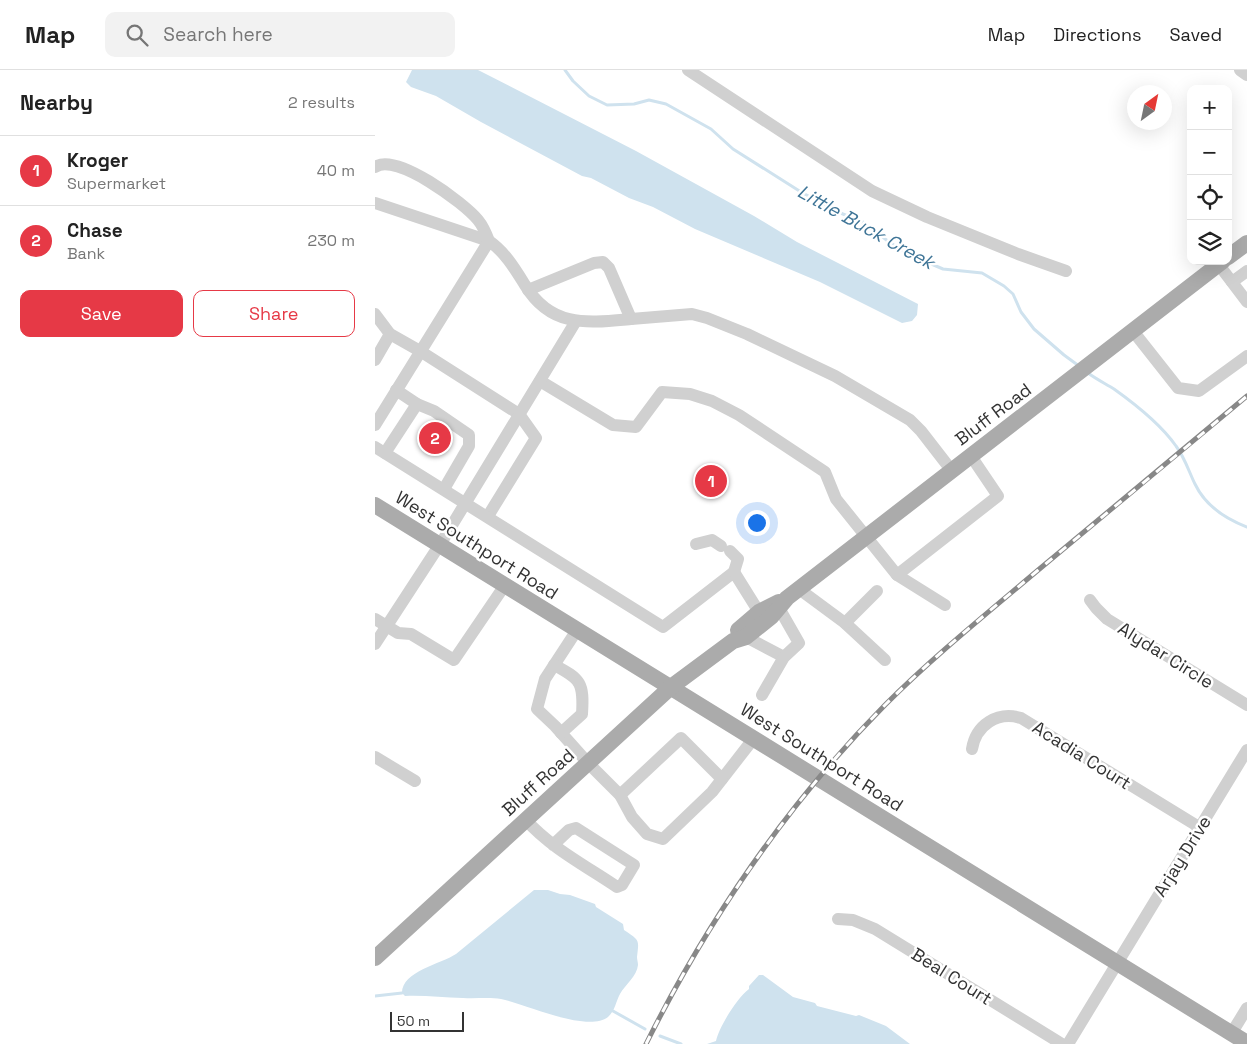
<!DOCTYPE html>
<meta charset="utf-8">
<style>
:root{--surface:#fff;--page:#f2f2f2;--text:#222;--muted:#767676;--line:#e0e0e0;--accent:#e63946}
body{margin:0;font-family:"Space Grotesk",sans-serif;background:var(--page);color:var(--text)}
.controls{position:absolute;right:15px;top:15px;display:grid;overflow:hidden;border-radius:10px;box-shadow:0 5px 20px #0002}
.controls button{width:45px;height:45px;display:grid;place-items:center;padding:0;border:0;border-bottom:1px solid var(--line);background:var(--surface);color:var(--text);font:25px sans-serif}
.compass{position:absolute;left:752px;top:15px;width:45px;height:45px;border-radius:50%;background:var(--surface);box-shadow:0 5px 20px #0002;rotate:33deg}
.scale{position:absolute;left:15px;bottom:12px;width:74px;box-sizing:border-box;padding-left:5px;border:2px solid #333;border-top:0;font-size:14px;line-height:18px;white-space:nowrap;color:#333;-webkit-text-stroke:4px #fff;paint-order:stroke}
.you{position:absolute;left:381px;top:452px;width:18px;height:18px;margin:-12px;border:4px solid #fff;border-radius:50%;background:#1a73e8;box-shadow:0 0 0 8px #1a73e833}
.badge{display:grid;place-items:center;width:32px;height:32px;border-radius:50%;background:var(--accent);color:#fff;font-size:16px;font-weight:700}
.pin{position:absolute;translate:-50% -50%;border:2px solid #fff;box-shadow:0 1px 5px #0006}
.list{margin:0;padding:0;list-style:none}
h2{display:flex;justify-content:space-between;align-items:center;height:65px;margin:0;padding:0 20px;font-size:21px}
h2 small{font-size:16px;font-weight:400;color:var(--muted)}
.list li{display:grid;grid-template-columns:32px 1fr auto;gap:15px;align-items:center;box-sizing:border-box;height:70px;padding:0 20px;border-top:1px solid var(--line)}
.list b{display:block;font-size:19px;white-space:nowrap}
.list p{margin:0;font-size:16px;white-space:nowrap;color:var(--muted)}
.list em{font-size:16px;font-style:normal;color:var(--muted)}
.actions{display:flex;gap:10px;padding:15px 20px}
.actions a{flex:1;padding:11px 0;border:1px solid var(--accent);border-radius:10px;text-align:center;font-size:18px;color:var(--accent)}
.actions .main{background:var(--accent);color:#fff}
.icon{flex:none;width:28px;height:28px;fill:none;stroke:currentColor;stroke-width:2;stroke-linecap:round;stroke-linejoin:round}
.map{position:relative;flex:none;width:872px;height:974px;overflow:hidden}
header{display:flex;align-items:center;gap:30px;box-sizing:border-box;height:70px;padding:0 25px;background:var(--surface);border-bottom:1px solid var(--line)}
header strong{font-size:24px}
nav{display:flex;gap:28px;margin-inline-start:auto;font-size:18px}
.search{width:350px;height:45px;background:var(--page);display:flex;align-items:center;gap:12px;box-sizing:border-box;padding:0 18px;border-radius:10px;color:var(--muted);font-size:19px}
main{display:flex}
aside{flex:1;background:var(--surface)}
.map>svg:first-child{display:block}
</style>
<header>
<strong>Map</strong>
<div class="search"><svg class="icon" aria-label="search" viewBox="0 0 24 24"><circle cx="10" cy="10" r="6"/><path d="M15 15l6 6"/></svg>Search here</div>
<nav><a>Map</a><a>Directions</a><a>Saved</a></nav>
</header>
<main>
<aside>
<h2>Nearby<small>2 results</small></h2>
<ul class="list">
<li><span class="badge">1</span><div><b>Kroger</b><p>Supermarket</p></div><em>40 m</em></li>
<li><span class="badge">2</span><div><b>Chase</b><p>Bank</p></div><em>230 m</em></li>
</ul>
<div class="actions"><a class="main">Save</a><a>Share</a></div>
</aside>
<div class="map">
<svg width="872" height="974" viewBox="0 0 872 974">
<rect width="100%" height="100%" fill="#fff"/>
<g fill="#cfe2ee">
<path d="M37,0H103L107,2L261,81L379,146L422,172L543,234L542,245L537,251L527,253L445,212L320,159L278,137L254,128L216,108L207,106L106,52L61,26L36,17L31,12Z"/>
<path d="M159,820H173L185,824L195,825L220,834L221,837L248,854L249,860C265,871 264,869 262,887C262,890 263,892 263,895C262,906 250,915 245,924C241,931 240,941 233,947C212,963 150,934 126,929C114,927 100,929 88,928C68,928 50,925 30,926L27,923C27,901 66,894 81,884Z"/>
<path d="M384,905H388L418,927L440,933L442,936L481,946L484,945L511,956L535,974H332L341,971C344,957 362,928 374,919V916Z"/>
</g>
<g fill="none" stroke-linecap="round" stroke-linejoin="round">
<g stroke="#cfe2ee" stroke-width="3">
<path d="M190,0L198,11L214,26L232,35L259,34L274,30L291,34L336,59L358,79L426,122L463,142L490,153L514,172L533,184L568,199L607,203L629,216L638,224L646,242L659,259L689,285L704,296"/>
<path d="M713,303C721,309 731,314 739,319C760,334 787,356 801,376C810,388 814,402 820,414C830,435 851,449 872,457"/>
<path d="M0,926L27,923"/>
<path d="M238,941L270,959"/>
<path d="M285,966L306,974"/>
</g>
<g stroke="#d0d0d0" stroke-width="12">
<path d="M313,0L497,121L552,147L643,184L691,201"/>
<path d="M865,0L872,5"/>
<path d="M0,97C21,82 89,133 103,150C108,156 111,163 114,171L0,133"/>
<path d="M844,195L872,232"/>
<path d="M857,212L872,201"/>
<path d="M153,220L219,193L228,192L234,198L256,249L317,244L332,248L372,264L460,306L535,350L546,361L577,401"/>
<path d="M0,244L15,264L45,281L144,344L161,368L113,446"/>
<path d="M758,261L803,318L824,321L872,286"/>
<path d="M0,290L15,264"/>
<path d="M165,311L238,355L261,357L287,322L315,324L337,331L364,345L450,402L461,429L522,505L623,426L596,386"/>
<path d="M21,320L42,334"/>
<path d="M0,355L114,171C130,182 140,199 150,215C176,258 212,253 256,249"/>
<path d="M0,377L288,557L359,502L384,542"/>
<path d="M10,383L42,334L59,341L94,365V376L69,419"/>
<path d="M321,474L337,470L346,476"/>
<path d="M355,481L363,489L359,502"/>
<path d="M522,505L570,535"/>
<path d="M424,519L470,553L510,590"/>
<path d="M715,530L721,538L732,549L872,635"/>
<path d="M0,549L23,563L36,564L79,590L130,515"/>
<path d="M470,553L502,521"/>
<path d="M202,560L170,609L162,639L180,656L213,693L245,725L257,747L272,764L288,769L337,722L379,668"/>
<path d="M371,567L409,587"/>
<path d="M0,574L71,465L201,251"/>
<path d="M179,595C206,609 209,613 207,644L186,663"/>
<path d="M387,625L409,587L424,573L404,538"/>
<path d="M597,679C601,655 622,641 646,648L824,757"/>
<path d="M0,687L40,711"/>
<path d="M245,725L306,668L347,709"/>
<path d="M151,750C176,778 211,796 242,817L247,815L259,795L201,758L194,760L178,775"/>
<path d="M463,849L478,850L500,859L687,974"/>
<path d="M856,964L872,938"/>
<path d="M693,974L872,680"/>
</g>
<g stroke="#ababab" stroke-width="16">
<path d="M853,187L872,173"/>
<path d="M0,435L872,973"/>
<path d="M363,560L384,542L404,532"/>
<path d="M0,888L296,617L358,571L371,567L396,547L412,528L848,191"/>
</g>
<g stroke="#888" stroke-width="5">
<path id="rail" d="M271,974C333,850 413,733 510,635C558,587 610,545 662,501C732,443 802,385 872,326"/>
</g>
<use href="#rail" stroke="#fff" stroke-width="3" stroke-dasharray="9" stroke-linecap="butt"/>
</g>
<g text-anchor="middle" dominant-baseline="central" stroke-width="5" stroke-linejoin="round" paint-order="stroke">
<g font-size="18" fill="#333" stroke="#fff">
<text transform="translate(618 344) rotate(-37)">Bluff Road</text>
<text transform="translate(102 475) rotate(32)">West Southport Road</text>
<text transform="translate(791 585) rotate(32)">Alydar Circle</text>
<text transform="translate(707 685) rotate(32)">Acadia Court</text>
<text transform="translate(447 687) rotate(32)">West Southport Road</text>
<text transform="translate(163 712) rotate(-42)">Bluff Road</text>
<text transform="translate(807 786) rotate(-58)">Arjay Drive</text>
<text transform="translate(577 906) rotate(32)">Beal Court</text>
</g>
<g font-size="19" font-style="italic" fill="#3f7597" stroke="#fff">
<text transform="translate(491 157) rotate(29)">Little Buck Creek</text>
</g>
</g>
</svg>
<div class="controls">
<button>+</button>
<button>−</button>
<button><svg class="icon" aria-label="locate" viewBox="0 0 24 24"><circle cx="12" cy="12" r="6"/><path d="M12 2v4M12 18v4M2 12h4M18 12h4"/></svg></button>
<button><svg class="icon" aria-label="layers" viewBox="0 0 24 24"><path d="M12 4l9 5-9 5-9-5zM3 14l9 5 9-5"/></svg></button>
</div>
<svg class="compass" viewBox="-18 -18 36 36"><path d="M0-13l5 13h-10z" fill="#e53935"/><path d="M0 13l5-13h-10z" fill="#767676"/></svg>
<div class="scale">50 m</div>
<div class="you"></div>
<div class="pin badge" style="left:336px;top:411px">1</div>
<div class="pin badge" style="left:60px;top:368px">2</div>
</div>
</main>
